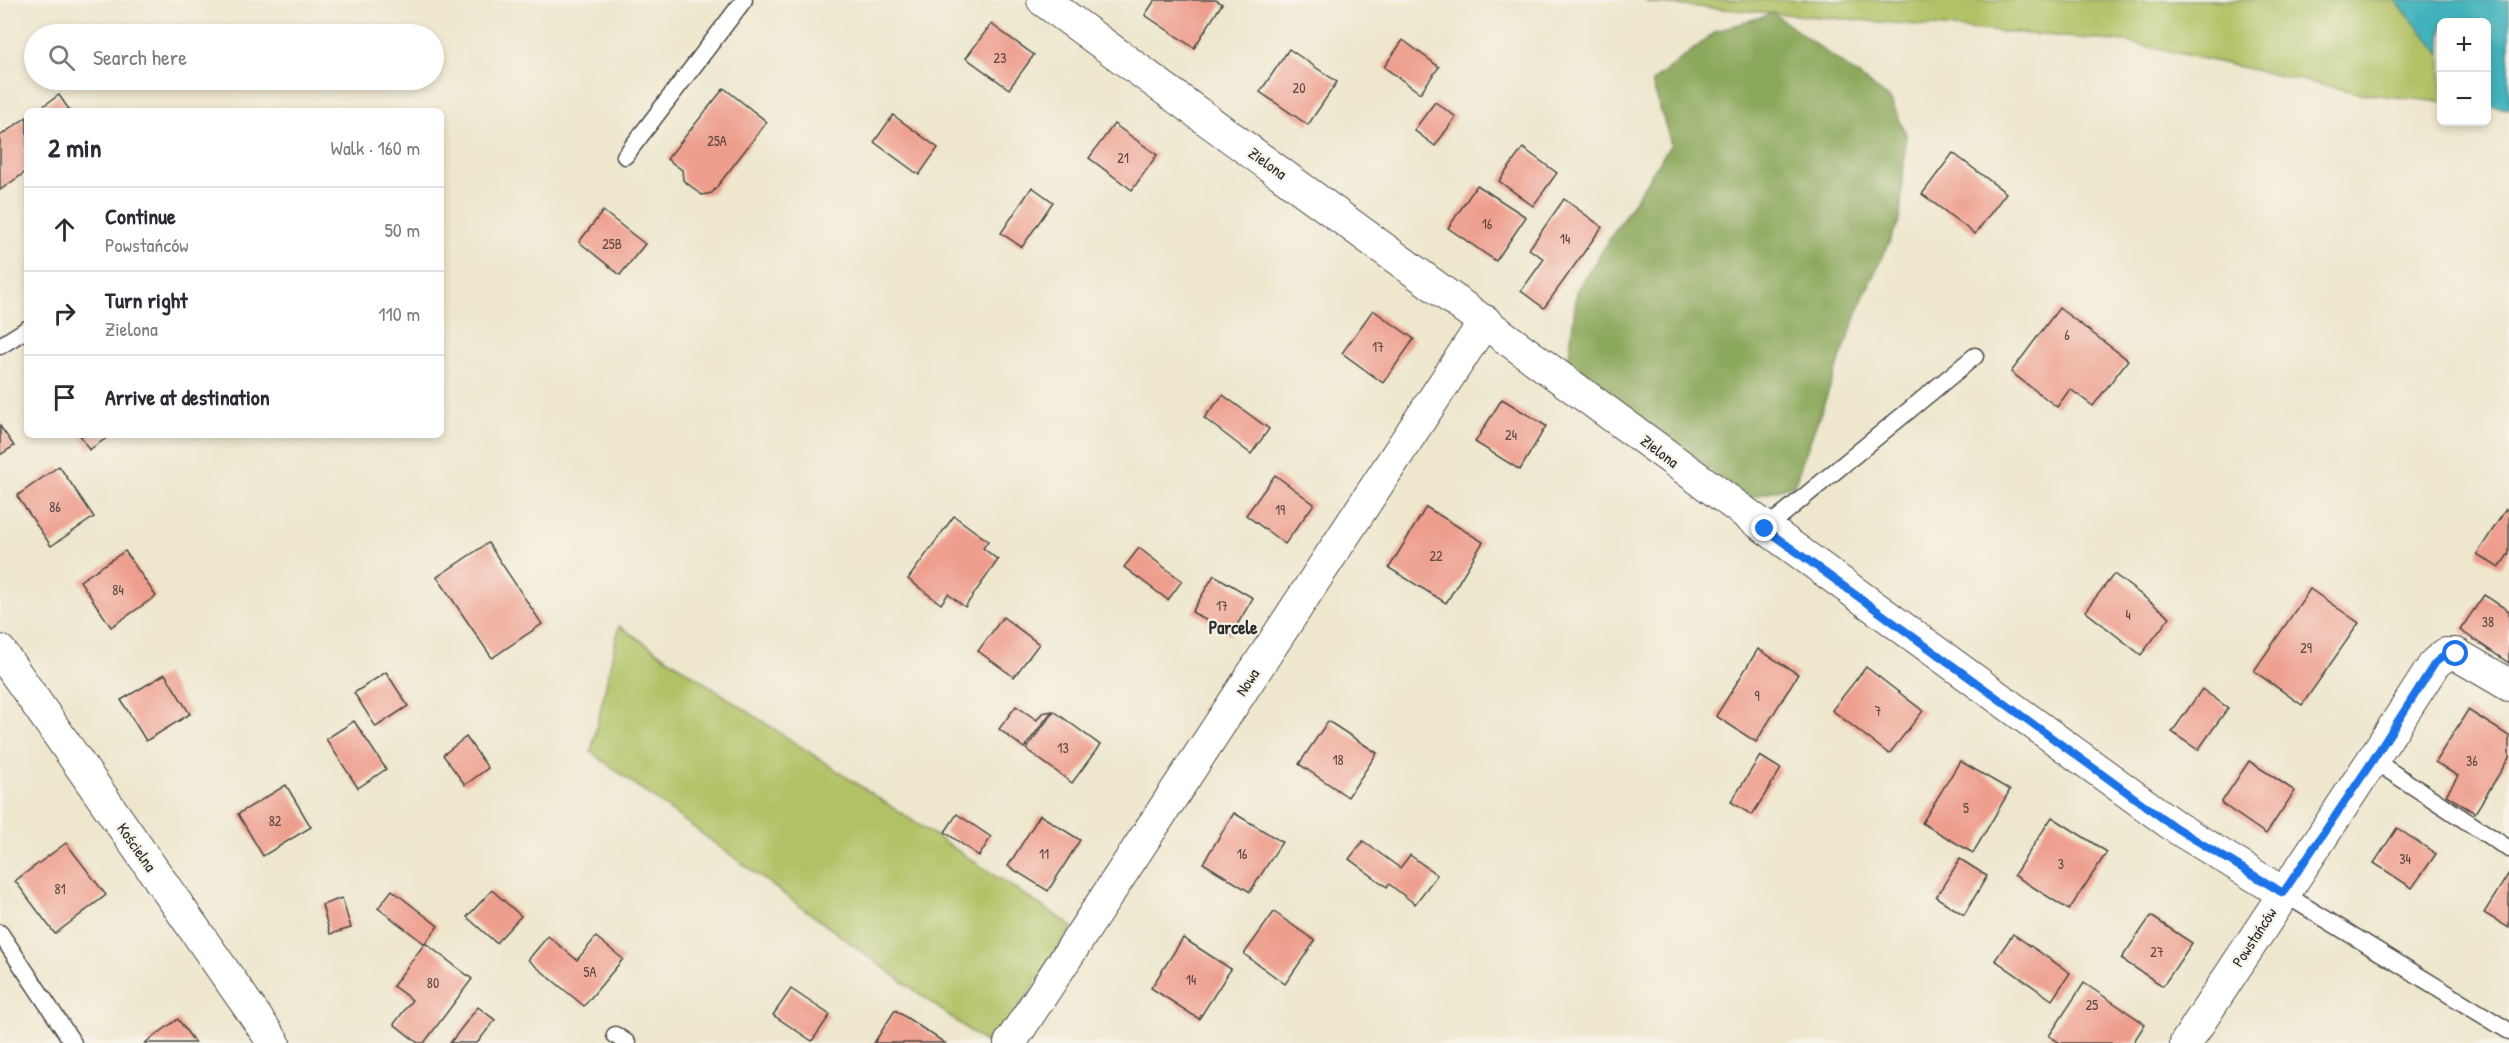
<!DOCTYPE html>
<meta charset="utf-8">
<style>
:root{--surface:#fff;--page:#f2f2f3;--text:#2b2b33;--muted:#7c7c81;--line:#e1e1e2}
body{margin:0;font-family:"Patrick Hand",sans-serif;background:var(--page);color:var(--text)}
.controls{position:absolute;right:18px;top:18px;display:grid;overflow:hidden;border-radius:9px;box-shadow:0 3px 9px #0003}
.controls button{width:54px;height:54px;display:grid;place-items:center;padding:0;border:0;border-bottom:2px solid var(--line);background:var(--surface);color:var(--text);font:30px sans-serif}
.stop{position:absolute;width:18px;height:18px;margin:-14px;border:4px solid #1a73e8;border-radius:50%;background:#fff}
.stop.end{background:#1a73e8;border-color:#fff;box-shadow:0 2px 6px #0008}
.list{margin:0;padding:0;list-style:none}
h2{display:flex;justify-content:space-between;align-items:center;height:78px;margin:0;padding:0 24px;font-size:26px}
h2 small{font-size:20px;font-weight:400;color:var(--muted)}
.list li{display:grid;grid-template-columns:39px 1fr auto;gap:18px;align-items:center;box-sizing:border-box;height:84px;padding:0 24px;border-top:2px solid var(--line)}
.list b{display:block;font-size:22px;white-space:nowrap}
.list p{margin:0;font-size:20px;white-space:nowrap;color:var(--muted)}
.list em{font-size:20px;font-style:normal;color:var(--muted)}
.icon{flex:none;width:33px;height:33px;fill:none;stroke:currentColor;stroke-width:2;stroke-linecap:round;stroke-linejoin:round}
.map{position:relative;flex:none;width:2509px;height:1043px;overflow:hidden}
.search{position:absolute;background:var(--surface);box-shadow:0 3px 9px #0003;left:24px;top:24px;width:420px;height:66px;display:flex;align-items:center;gap:15px;box-sizing:border-box;padding:0 21px;border-radius:33px;color:var(--muted);font-size:22px}
.panel{position:absolute;background:var(--surface);box-shadow:0 3px 9px #0003;left:24px;top:108px;width:420px;height:330px;border-radius:9px}
.map>svg:first-child{display:block}
</style>
<div class="map">
<svg width="2509" height="1043" viewBox="0 0 2509 1043">
<rect width="100%" height="100%" fill="#f7f3e8"/>
<filter id="ink" filterUnits="userSpaceOnUse"><feTurbulence type="fractalNoise" baseFrequency=".0167" numOctaves="2"/><feDisplacementMap in="SourceGraphic" scale="12" xChannelSelector="R" yChannelSelector="G"/><feConvolveMatrix kernelMatrix="1 2 1 2 8 2 1 2 1" color-interpolation-filters="sRGB"/></filter>
<filter id="wash" filterUnits="userSpaceOnUse"><feTurbulence type="fractalNoise" baseFrequency=".008" numOctaves="4" result="noise"/><feDisplacementMap in="SourceGraphic" scale="24" xChannelSelector="R" yChannelSelector="G"/><feGaussianBlur stdDeviation="1.35" result="paint"/><feColorMatrix in="noise" values="0 0 0 0 0 0 0 0 0 0 0 0 0 0 0 0 0 1.4 0 .05"/><feComposite in="paint" operator="in"/></filter>
<g filter="url(#wash)">
<rect width="100%" height="100%" fill="#eee7cd"/>
<g fill="#b1c266" stroke="#6e7648" stroke-width="1.5">
<path d="M1645,0H2395L2441,54V102L2359,93L2127,42L1649,3Z"/>
<path d="M619,626L1073,927L996,1043H986L591,752Z"/>
</g>
<path fill="#8ca85b" stroke="#5c6a43" stroke-width="1.5" d="M1773,13L1890,99L1906,134L1900,219L1862,300L1794,485L1748,498L1568,364L1577,290L1671,144L1652,82L1717,31Z"/>
<path fill="#43b3bc" stroke="#376f74" stroke-width="1.5" d="M2395,0H2509V109L2487,106L2486,22H2442L2441,54Z"/>
<g id="blocks">
<g fill="#ee9e8d">
<path d="M1155,0H1216L1222,4L1194,48L1145,15Z"/>
<path d="M991,24L1034,55L1009,89L966,58Z"/>
<path d="M1403,40L1439,67L1420,93L1384,67Z"/>
<path d="M1289,49L1337,82L1308,125L1260,92Z"/>
<path d="M724,88L767,122L712,193L702,195L683,180L682,170L667,159Z"/>
<path d="M59,95L70,111H36Z"/>
<path d="M1435,102L1456,117L1435,146L1414,130Z"/>
<path d="M893,115L938,148L919,175L874,142Z"/>
<path d="M27,117V171L0,190V136Z"/>
<path d="M1114,124L1157,155L1132,190L1089,158Z"/>
<path d="M1523,148L1557,173L1533,206L1499,181Z"/>
<path d="M1953,153L2006,193L1975,234L1922,194Z"/>
<path d="M1477,185L1526,217L1496,261L1448,228Z"/>
<path d="M1032,187L1053,202L1022,247L1001,233Z"/>
<path d="M1564,199L1602,227L1544,308L1521,291L1544,259L1529,249Z"/>
<path d="M603,211L645,244L620,275L579,242Z"/>
<path d="M2059,308L2128,360L2093,406L2070,389L2057,407L2011,372Z"/>
<path d="M1373,310L1414,339L1383,383L1342,353Z"/>
<path d="M1223,395L1269,429L1251,454L1204,418Z"/>
<path d="M1502,399L1546,426L1520,470L1475,442Z"/>
<path d="M0,426L14,446L0,455Z"/>
<path d="M80,435H111L89,450Z"/>
<path d="M59,466L94,517L51,546L17,496Z"/>
<path d="M1275,475L1314,504L1285,544L1246,515Z"/>
<path d="M1426,507L1483,542L1446,603L1389,568Z"/>
<path d="M2506,509L2509,511V553L2499,568L2477,554Z"/>
<path d="M954,516L988,541L983,548L998,560L965,607L948,594L941,604L908,579Z"/>
<path d="M488,543L542,624L492,658L437,577Z"/>
<path d="M1139,548L1182,581L1168,600L1124,567Z"/>
<path d="M125,551L156,596L111,627L80,581Z"/>
<path d="M2114,574L2170,617L2141,655L2085,611Z"/>
<path d="M1214,575L1253,598L1231,635L1192,612Z"/>
<path d="M2310,589L2359,623L2302,705L2254,671Z"/>
<path d="M2484,595L2509,611V663L2460,630Z"/>
<path d="M1003,617L1039,644L1014,677L978,651Z"/>
<path d="M1758,649L1798,674L1756,742L1716,716Z"/>
<path d="M1866,667L1923,711L1889,754L1832,710Z"/>
<path d="M386,672L408,706L376,727L354,693Z"/>
<path d="M165,674L190,714L146,741L121,700Z"/>
<path d="M2202,689L2228,708L2198,750L2172,732Z"/>
<path d="M1016,706L1037,720L1042,713L1052,711L1024,748L999,729Z"/>
<path d="M2468,710L2509,736V758L2475,813L2446,795L2458,776L2435,762Z"/>
<path d="M1054,711L1100,745L1072,783L1026,749Z"/>
<path d="M354,721L386,769L358,788L326,739Z"/>
<path d="M1328,721L1377,753L1348,797L1299,764Z"/>
<path d="M466,737L488,768L465,785L443,755Z"/>
<path d="M1760,756L1781,769L1752,815L1731,802Z"/>
<path d="M1960,761L2010,790L1973,853L1922,823Z"/>
<path d="M2249,761L2295,791L2266,834L2221,803Z"/>
<path d="M286,785L311,827L263,856L238,814Z"/>
<path d="M1234,813L1282,842L1250,892L1203,863Z"/>
<path d="M957,814L991,837L979,856L945,832Z"/>
<path d="M1040,815L1080,840L1048,891L1008,866Z"/>
<path d="M2052,817L2107,852L2069,910L2014,875Z"/>
<path d="M2397,828L2436,854L2412,888L2374,863Z"/>
<path d="M1363,841L1400,868L1410,855L1437,875L1415,904L1389,884L1387,887L1349,859Z"/>
<path d="M66,843L106,895L55,934L15,881Z"/>
<path d="M1960,859L1987,876L1964,915L1936,897Z"/>
<path d="M2509,873V928L2484,913Z"/>
<path d="M392,890L438,926L425,944L378,908Z"/>
<path d="M492,890L521,916L496,943L467,917Z"/>
<path d="M342,898L351,928L330,934L322,905Z"/>
<path d="M1274,912L1315,941L1285,984L1244,954Z"/>
<path d="M2151,916L2192,943L2163,986L2121,959Z"/>
<path d="M2013,934L2070,973L2052,1000L1995,960Z"/>
<path d="M548,936L577,960L596,937L623,959L584,1006L528,960Z"/>
<path d="M1183,938L1231,969L1199,1019L1151,988Z"/>
<path d="M425,943L472,979L424,1043H418L394,1024L412,1000L393,986Z"/>
<path d="M2084,983L2145,1024L2133,1043H2060L2049,1036Z"/>
<path d="M791,989L830,1015L812,1041L773,1015Z"/>
<path d="M478,1007L495,1020L477,1043H450Z"/>
<path d="M895,1010L945,1043H874Z"/>
<path d="M178,1019L195,1043H145Z"/>
</g>
</g>
</g>
<g filter="url(#ink)">
<use href="#blocks" fill-opacity="0" stroke="#484743" stroke-width="1.5"/>
<g fill="none" stroke-linecap="round" stroke-linejoin="round">
<g stroke="#484743" stroke-width="19">
<g id="lane">
<path d="M625,156L744,0"/>
<path d="M0,346L27,329"/>
<path d="M1765,529L1975,356"/>
<path d="M2373,760L2509,849"/>
<path d="M2283,893L2509,1031"/>
<path d="M0,933L73,1043"/>
<path d="M615,1035L627,1043"/>
</g>
</g>
<g stroke="#484743" stroke-width="34">
<g id="street">
<path d="M1043,0L2177,828L2283,893"/>
<path d="M0,651L274,1043"/>
<path d="M1010,1043L1485,321"/>
<path d="M2186,1043C2268,916 2354,791 2435,663L2446,654H2456L2509,685"/>
</g>
</g>
<use href="#lane" stroke="#fff" stroke-width="16"/>
<use href="#street" stroke="#fff" stroke-width="32"/>
</g>
</g>
<g fill="none" stroke-linecap="round" stroke-linejoin="round" filter="url(#ink)">
<path stroke="#1a73e8" stroke-width="8" d="M1765,529L2176,828L2283,893L2373,760L2435,663L2446,654H2456"/>
</g>
<g text-anchor="middle" dominant-baseline="central" stroke-width="4.5" stroke-linejoin="round" paint-order="stroke">
<g font-size="14" fill="#5c4844">
<text x="1000" y="57">23</text>
<text x="1299" y="87">20</text>
<text x="717" y="140">25A</text>
<text x="1123" y="157">21</text>
<text x="1487" y="223">16</text>
<text x="1565" y="238">14</text>
<text x="612" y="243">25B</text>
<text x="2067" y="334">6</text>
<text x="1378" y="346">17</text>
<text x="1511" y="434">24</text>
<text x="55" y="506">86</text>
<text x="1280" y="509">19</text>
<text x="1436" y="555">22</text>
<text x="118" y="589">84</text>
<text x="1222" y="605">17</text>
<text x="2128" y="614">4</text>
<text x="2488" y="621">38</text>
<text x="2306" y="647">29</text>
<text x="1757" y="695">9</text>
<text x="1878" y="710">7</text>
<text x="1063" y="747">13</text>
<text x="1338" y="759">18</text>
<text x="2472" y="760">36</text>
<text x="1966" y="807">5</text>
<text x="275" y="820">82</text>
<text x="1044" y="853">11</text>
<text x="1242" y="853">16</text>
<text x="2405" y="858">34</text>
<text x="2061" y="863">3</text>
<text x="60" y="888">81</text>
<text x="2157" y="951">27</text>
<text x="590" y="971">5A</text>
<text x="1191" y="979">14</text>
<text x="433" y="982">80</text>
<text x="2092" y="1004">25</text>
</g>
<g font-size="16" fill="#2b2b2b" stroke="#f7f3e8">
<text transform="translate(1268 163) rotate(36)">Zielona</text>
<text transform="translate(1660 451) rotate(37)">Zielona</text>
<text transform="translate(1247 682) rotate(-57)">Nowa</text>
<text transform="translate(137 847) rotate(55)">Kościelna</text>
<text transform="translate(2254 937) rotate(-57)">Powstańców</text>
</g>
<g font-size="18" font-weight="bold" fill="#2b2b2b" stroke="#f7f3e8">
<text x="1233" y="627">Parcele</text>
</g>
</g>
</svg>
<div class="controls">
<button>+</button>
<button>−</button>
</div>
<div class="stop" style="left:2456px;top:654px"></div>
<div class="stop end" style="left:1765px;top:529px"></div>
<div class="search"><svg class="icon" aria-label="search" viewBox="0 0 24 24"><circle cx="10" cy="10" r="6"/><path d="M15 15l6 6"/></svg>Search here</div>
<section class="panel">
<h2>2 min<small>Walk · 160 m</small></h2>
<ul class="list">
<li><svg class="icon" aria-label="ahead" viewBox="0 0 24 24"><path d="M12 20V5M6 11l6-6 6 6"/></svg><div><b>Continue</b><p>Powstańców</p></div><em>50 m</em></li>
<li><svg class="icon" aria-label="right" viewBox="0 0 24 24"><path d="M7 20v-9h11M14 6l5 5-5 5"/></svg><div><b>Turn right</b><p>Zielona</p></div><em>110 m</em></li>
<li><svg class="icon" aria-label="arrive" viewBox="0 0 24 24"><path d="M6 21V4h12l-3 4 3 4H6"/></svg><div><b>Arrive at destination</b></div></li>
</ul>
</section>
</div>
